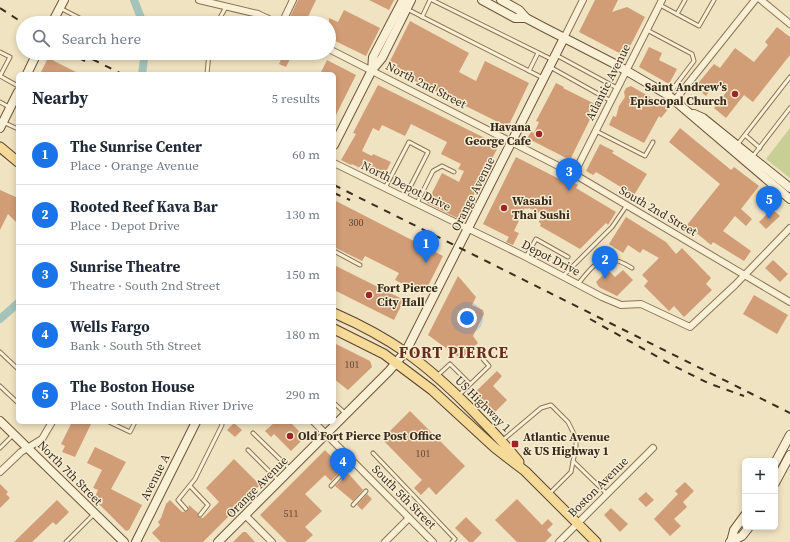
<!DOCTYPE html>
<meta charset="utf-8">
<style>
:root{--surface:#fff;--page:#f6f6f7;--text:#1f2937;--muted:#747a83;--line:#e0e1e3;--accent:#1a73e8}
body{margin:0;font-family:"Source Serif 4",serif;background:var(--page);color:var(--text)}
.controls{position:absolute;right:12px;bottom:12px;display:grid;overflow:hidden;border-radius:6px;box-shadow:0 2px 6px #0003}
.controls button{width:36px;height:36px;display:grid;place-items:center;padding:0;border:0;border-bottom:1px solid var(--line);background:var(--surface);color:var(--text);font:20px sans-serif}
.you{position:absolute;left:467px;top:318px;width:14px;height:14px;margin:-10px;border:3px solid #fff;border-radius:50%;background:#1a73e8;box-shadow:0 0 0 6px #1a73e833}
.badge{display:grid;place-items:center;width:26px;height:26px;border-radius:50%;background:var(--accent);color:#fff;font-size:13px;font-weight:700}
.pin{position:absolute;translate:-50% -33px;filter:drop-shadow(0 1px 2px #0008)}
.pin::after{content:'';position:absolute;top:21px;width:14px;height:12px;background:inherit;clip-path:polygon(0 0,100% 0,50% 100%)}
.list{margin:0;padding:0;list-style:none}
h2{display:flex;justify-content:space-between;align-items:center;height:52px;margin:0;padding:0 16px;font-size:17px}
h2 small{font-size:13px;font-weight:400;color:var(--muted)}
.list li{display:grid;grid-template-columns:26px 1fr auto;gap:12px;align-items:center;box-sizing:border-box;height:60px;padding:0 16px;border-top:1px solid var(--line)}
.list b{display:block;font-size:15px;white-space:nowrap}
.list p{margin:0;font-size:13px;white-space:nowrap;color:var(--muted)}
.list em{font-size:13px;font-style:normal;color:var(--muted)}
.icon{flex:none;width:22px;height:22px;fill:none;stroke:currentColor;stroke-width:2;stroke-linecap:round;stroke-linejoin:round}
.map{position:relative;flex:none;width:790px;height:542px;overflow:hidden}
.search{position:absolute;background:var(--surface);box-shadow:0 2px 6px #0003;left:16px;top:16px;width:320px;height:44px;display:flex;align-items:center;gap:10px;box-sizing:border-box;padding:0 14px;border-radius:22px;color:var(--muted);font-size:15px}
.panel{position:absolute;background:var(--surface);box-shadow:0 2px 6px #0003;left:16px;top:72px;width:320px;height:352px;border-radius:6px}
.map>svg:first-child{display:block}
</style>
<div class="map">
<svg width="790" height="542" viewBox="0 0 790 542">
<rect width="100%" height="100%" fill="#f0e3c2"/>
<path fill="#c7cf95" d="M790,128V178L766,159Z"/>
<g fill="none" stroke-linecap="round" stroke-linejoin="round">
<g stroke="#a5c3ba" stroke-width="8">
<path d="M134,0L143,23"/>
<path d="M142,74L145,53"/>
<path d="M0,319L18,303"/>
</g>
</g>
<g fill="#d09d76">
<path d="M298,0H316L305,23L290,17Z"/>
<path d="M369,0H394L389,10Z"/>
<path d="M595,0H618L612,12L627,7L645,17L625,56L579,32Z"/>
<path d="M344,10L380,28L366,56L329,38V18L338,22Z"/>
<path d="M410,21L469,53L459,72L476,81L485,61L529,83L508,127L387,67Z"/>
<path d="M777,27L790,37V55L753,102L744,95L726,118L714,108L727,91L715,83L706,96L695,87L714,64L720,68L735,48L754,62L768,45L765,42Z"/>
<path d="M649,47L662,53L659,60L677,69L669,84L639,67Z"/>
<path d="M284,53H293L286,67L279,64Z"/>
<path d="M48,58L80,74H40Z"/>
<path d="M327,60L356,75L334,119V74H320Z"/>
<path d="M556,83L564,87L563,88L597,105L570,160L527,138L531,132L534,133L539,122L536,121Z"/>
<path d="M378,85L499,145L461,220L427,203L442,173L459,182L464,171L458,169L461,164L441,154L447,142L411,124L405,136L382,125L379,131L373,128L362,151L372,156L373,154L391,162L382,179L352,164L351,165L341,160L356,134L353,133Z"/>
<path d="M631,86L669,108L661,118L659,116L644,143L609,125L613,116L616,117L619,106L625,97L624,92L626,88Z"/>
<path d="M680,128L731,170L734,167L759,186L741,209L752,219L746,226L735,216L723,231L751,251L744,261L713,242L711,245L687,225L720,184L669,142Z"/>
<path d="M600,144L614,151L612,153L647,174L634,195L596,172L593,175L586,171Z"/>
<path d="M516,157L571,185L573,182L578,185L576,188L616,212L608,225L606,223L580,249L540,226L541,224L539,222L541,214L529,208L528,209L525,208L514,231L519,233L513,245L506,242L509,237L483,224Z"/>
<path d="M0,190L18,198V224L8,214L0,230Z"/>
<path d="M334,200L443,256L424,294L395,280L399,273L365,256L362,261L334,247Z"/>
<path d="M772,209L780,216L766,229L759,222Z"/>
<path d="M626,217L666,242L676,254L682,248L711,278L706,284L712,290L684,317L674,306L669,311L644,286L648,281L642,275L659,258L643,249L640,253L628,245L623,253L609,244Z"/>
<path d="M773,260L788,274L780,282L765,268Z"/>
<path d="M334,265L404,300L394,320L334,290Z"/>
<path d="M608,270L615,277L623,270L633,280L617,296L599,287L596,282Z"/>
<path d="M458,276L476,297L472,305L483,310L484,314L473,336L478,343L461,359L428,335Z"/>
<path d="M754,295L788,315L777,334L743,314Z"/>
<path d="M334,343L370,361L372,367L348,390L334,379Z"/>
<path d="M497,371L502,376L493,386L507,400L490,417L470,397Z"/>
<path d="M410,411L465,466L436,495L429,487L421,495L414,488L422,480L382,439Z"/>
<path d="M72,422H92L75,457L62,452L65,446L61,444Z"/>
<path d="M275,422H290L305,437L291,451L274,434L271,437L265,431Z"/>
<path d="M234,423L242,430L235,437L227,430Z"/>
<path d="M95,447L126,462L111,489L142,505L129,530L126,531L94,499L98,490L93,488L102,470L87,463Z"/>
<path d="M325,450L343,469L331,481L325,475L305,494L322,511L305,527L313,535L305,542H287L260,515Z"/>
<path d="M234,459L260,485L203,542H161L152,533L160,525L158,522L161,518L166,504L170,500L182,512L188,511L189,505L198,513V517L203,518L219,502L206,488Z"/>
<path d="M348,473L363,490L353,501L335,486Z"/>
<path d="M685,482L694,491L683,502L687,507L674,519L681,526L670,536L654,519L678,494L675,491Z"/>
<path d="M0,484L8,492L6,494L10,498L0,508Z"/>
<path d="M646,492L654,500L646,507L638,499Z"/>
<path d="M367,494L372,499L362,510L357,505Z"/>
<path d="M517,499L542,525L548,519L553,524L547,530L552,535L545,542H517L495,520Z"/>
<path d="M57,500L69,512L56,525L53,522L32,542H14Z"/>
<path d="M611,508L628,524L620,532L604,515Z"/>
<path d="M466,517L482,533L473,542H469L455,528Z"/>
<path d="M243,532H246L255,542H233Z"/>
</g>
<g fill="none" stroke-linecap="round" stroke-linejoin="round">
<g stroke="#8b7458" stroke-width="5">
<g id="lane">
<path d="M432,0L551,59"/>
<path d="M660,5L699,26L714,0"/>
<path d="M62,9L89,23"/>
<path d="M407,9L543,78"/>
<path d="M677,14L685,0"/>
<path d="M422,17L430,0"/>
<path d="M217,23L226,7"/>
<path d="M647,30L692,54L694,61L669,94"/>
<path d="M0,52L10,57L0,76L18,86"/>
<path d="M556,55L617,88"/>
<path d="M550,67L611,101"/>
<path d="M529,71L538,53"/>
<path d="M207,74L209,53"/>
<path d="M0,102L9,107"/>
<path d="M5,123L18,129"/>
<path d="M596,131L645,156L653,142"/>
<path d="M745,135L760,148"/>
<path d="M737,145L790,77"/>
<path d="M753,156L790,108"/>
<path d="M385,188L409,142L428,152L405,197"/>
<path d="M417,203L433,171L442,166L454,172"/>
<path d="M334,251L360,265"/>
<path d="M526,257L536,239L568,257"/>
<path d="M563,276L612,227L627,205"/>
<path d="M578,284C596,262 604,250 632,268"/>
<path d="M0,352L18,369"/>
<path d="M437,376L450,364L470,384"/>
<path d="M0,386L18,403"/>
<path d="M458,396L489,366L483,359"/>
<path d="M334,403L345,413"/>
<path d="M109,422L130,432L135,422"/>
<path d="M253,433L289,468"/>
<path d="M503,440L541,408L551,405L568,422L576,438V447L571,472L550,493"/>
<path d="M0,448L14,434"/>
<path d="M248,450L278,480"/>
<path d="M373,453L455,539L452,542"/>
<path d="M573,461L607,494"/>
<path d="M190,486L208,505L200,515"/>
<path d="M331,486L346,470"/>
<path d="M353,505L366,491"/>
<path d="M186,509L178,500L195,479L222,425L221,422"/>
<path d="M66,542L94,514"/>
</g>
</g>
<g stroke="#8b7458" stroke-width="8">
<g id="street">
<path d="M199,0L258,14L277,23"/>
<path d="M761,0L790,24"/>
<path d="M282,23L293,0"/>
<path d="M564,38L583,0"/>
<path d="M329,49L574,174L790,302"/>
<path d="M675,100L755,0"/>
<path d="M334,163L526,257L602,297L621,305L641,304L690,327L735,285L790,228"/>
<path d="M574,174L662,0"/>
<path d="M314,422L433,542"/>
<path d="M0,472L21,452L42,439L52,422"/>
<path d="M245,515L272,542"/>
<path d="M385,542L409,518"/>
<path d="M559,542L653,448"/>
</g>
</g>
<g stroke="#6d553b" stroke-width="10">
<g id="secondary">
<path d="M482,0L515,18H526L543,27L613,63L668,95L790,199"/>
<path d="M501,0L519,10L526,18"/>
<path d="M52,23L64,0"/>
<path d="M372,70L382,58L411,0"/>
<path d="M27,74L37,53"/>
<path d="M694,114L703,118L790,188"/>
<path d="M0,128L18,92"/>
<path d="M334,145L372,70L373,57L403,0"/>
<path d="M0,421L124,542"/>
<path d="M775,463L790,435"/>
<path d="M775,483L790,455"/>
<path d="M136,542L196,422"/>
<path d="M218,542L389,371L406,351L564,38"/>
<path d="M730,542L742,536L749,527"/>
<path d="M731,542L734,530L745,515"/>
</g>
</g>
<g stroke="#59422d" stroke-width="11">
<g id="primary">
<path d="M0,147L18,162"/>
<path d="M334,313C393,339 425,363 470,408C487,426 504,442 519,462"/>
<path d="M334,329L384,354L432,390L495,448L525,471L596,542"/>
</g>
</g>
<use href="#lane" stroke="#faf0d6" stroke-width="3"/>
<use href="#street" stroke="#faf0d6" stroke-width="6"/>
<use href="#secondary" stroke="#faf0d6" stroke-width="8"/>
<use href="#primary" stroke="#f5da98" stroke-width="9"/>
<g stroke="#3a2c1d" stroke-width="2" stroke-dasharray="7 7" stroke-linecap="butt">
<path d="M0,8L23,23"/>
<path d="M69,53L85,61"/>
<path d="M80,53L122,74"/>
<path d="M334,185L790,413"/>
<path d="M334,193L350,200"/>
<path d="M590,319L674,366L708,383L744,396"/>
</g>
</g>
<g fill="#9d2625" stroke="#f7edd2" stroke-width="1.5">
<circle cx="735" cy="94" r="4"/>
<circle cx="539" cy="134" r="4"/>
<circle cx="504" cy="208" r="4"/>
<circle cx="369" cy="295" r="4"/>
<circle cx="290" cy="436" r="4"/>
<rect x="511" y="440" width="8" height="8" rx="2"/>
</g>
<g text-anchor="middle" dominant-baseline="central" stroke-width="3" stroke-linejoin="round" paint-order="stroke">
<g font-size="10" fill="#604833">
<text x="356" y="222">300</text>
<text x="352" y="364">101</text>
<text x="423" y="453">101</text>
<text x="291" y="513">511</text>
</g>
<g font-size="12" fill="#3a2c1d" stroke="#f7edd2">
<text transform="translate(608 82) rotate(-63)">Atlantic Avenue</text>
<text transform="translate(426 85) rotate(27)">North 2nd Street</text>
<text transform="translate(406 186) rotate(26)">North Depot Drive</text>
<text transform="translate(473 194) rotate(-63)">Orange Avenue</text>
<text transform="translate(658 211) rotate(30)">South 2nd Street</text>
<text transform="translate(551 258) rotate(27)">Depot Drive</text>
<text transform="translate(483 404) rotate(45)">US Highway 1</text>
<text transform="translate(70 473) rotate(45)">North 7th Street</text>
<text transform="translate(155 477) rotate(-63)">Avenue A</text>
<text transform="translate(257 487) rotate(-45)">Orange Avenue</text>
<text transform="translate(598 487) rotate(-45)">Boston Avenue</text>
<text transform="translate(404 497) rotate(45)">South 5th Street</text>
</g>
<g font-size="12" font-weight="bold" fill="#3a2c1d" stroke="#f7edd2" text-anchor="start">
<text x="727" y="87" text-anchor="end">Saint Andrew's<tspan x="727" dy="14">Episcopal Church</tspan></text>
<text x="531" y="127" text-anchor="end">Havana<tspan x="531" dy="14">George Cafe</tspan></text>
<text x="512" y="201">Wasabi<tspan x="512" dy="14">Thai Sushi</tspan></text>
<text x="377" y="288">Fort Pierce<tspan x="377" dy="14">City Hall</tspan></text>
<text x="298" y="436">Old Fort Pierce Post Office</text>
<text x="523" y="437">Atlantic Avenue<tspan x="523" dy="14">&amp; US Highway 1</tspan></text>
</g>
<g font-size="16" font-weight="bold" letter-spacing="1" fill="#692c1a" stroke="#f7edd2">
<text x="454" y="352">FORT PIERCE</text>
</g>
</g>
</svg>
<div class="controls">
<button>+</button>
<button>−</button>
</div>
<div class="you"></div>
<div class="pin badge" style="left:426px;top:263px">1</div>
<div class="pin badge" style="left:605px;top:279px">2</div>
<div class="pin badge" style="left:569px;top:191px">3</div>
<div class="pin badge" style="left:343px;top:481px">4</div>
<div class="pin badge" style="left:769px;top:219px">5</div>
<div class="search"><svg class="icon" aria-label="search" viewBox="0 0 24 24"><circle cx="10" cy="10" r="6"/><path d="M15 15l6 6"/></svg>Search here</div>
<section class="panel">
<h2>Nearby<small>5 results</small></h2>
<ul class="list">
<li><span class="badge">1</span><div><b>The Sunrise Center</b><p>Place · Orange Avenue</p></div><em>60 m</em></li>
<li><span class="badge">2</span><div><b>Rooted Reef Kava Bar</b><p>Place · Depot Drive</p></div><em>130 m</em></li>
<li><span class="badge">3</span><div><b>Sunrise Theatre</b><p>Theatre · South 2nd Street</p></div><em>150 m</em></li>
<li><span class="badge">4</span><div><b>Wells Fargo</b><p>Bank · South 5th Street</p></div><em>180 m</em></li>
<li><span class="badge">5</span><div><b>The Boston House</b><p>Place · South Indian River Drive</p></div><em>290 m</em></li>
</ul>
</section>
</div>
